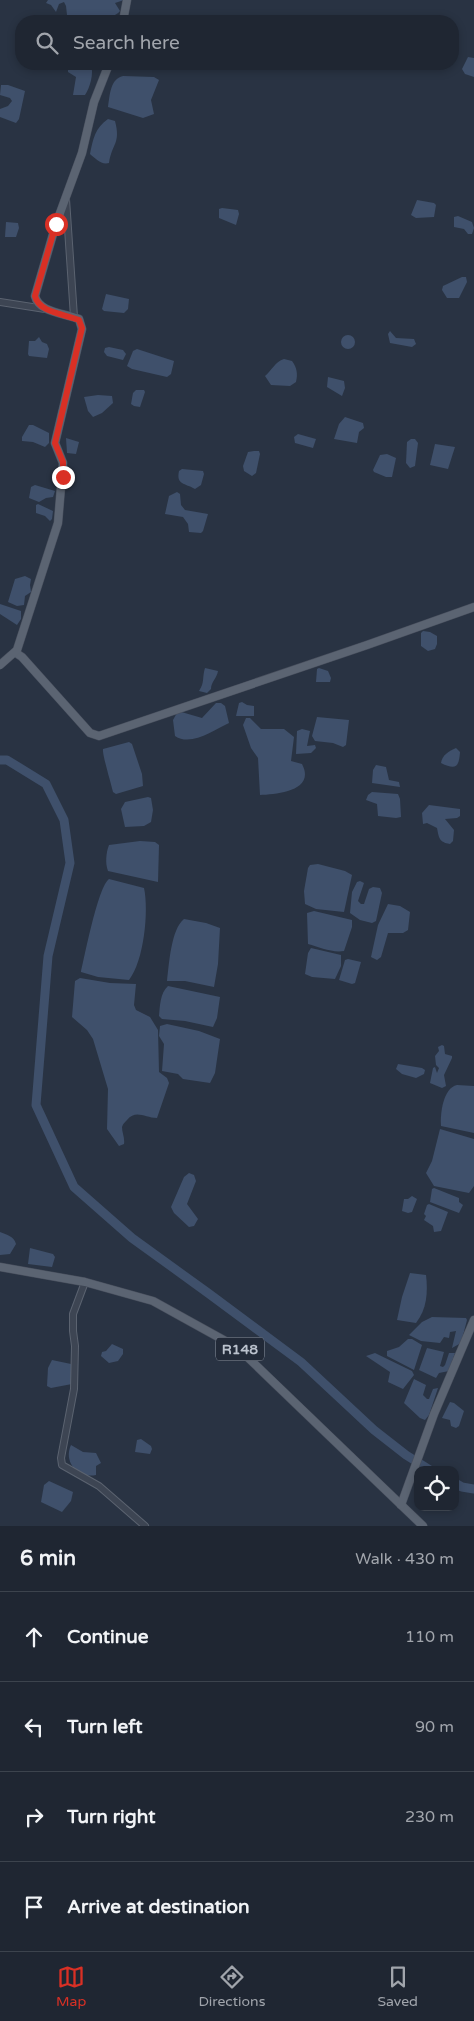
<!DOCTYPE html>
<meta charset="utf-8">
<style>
:root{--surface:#1f2632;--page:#2c323e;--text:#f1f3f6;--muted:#a1a5ac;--line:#3c434d;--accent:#d93025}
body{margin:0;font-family:"Varela Round",sans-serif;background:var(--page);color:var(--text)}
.controls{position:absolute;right:15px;bottom:15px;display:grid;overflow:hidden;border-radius:10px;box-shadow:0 2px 8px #0003}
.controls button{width:45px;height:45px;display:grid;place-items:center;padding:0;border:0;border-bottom:1px solid var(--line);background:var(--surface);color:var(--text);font:25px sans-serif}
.stop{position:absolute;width:15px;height:15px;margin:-11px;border:4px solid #d93025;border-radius:50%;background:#fff}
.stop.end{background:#d93025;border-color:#fff;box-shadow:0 1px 5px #0008}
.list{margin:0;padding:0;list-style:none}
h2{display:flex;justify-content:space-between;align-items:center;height:65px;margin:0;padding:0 20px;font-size:21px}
h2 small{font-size:16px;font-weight:400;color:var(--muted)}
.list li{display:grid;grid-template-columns:32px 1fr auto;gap:15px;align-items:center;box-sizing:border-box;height:90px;padding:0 20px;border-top:1px solid var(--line)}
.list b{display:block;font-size:19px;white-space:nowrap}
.list em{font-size:16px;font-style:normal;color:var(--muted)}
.icon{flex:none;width:28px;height:28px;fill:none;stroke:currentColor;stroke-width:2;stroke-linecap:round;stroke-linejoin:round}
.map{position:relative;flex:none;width:474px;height:1526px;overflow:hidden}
.search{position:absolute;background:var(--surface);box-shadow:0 2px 8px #0003;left:15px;right:15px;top:15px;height:55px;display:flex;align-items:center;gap:12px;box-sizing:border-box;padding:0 18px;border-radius:20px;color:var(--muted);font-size:19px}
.sheet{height:425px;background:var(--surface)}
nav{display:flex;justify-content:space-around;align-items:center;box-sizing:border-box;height:70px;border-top:1px solid var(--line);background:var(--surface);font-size:14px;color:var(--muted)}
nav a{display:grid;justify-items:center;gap:2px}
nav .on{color:var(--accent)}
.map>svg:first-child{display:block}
</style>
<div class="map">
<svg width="474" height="1526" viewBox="0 0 474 1526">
<rect width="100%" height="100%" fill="#293343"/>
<g fill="#3f506b">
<path d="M48,0H124L115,3L120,11C116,16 110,16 107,21H83L67,15L66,6L64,2L59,4L56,12L51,5L46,3Z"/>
<path d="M468,57L474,58V77L465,74L462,69Z"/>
<path d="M78,64L91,65C94,73 90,88 85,95H73L76,77L68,72V69Z"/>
<path d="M123,76L154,77L159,80L151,100L154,114L143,118L108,107C110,95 110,79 123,76Z"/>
<path d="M1,85H8L25,91L19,119L16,123L0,117V109L8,106L12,101L10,98L0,95Z"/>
<path d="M108,119L115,121C121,144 112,143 109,163C101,165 96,159 90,154C93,139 95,128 108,119Z"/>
<path d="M417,200L434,203L436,205L434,217L416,218L411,215Z"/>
<path d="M222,208L238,210L239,214L236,225L219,218V209Z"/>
<path d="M458,216L472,222L474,228L472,234H468L464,229L454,227V217Z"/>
<path d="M6,222L18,223L19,228L16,237H5Z"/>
<path d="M462,277H466L467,282L459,298H447L442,290L443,286Z"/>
<path d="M106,294L129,299L128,309L124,313L104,311L102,309Z"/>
<path d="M390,331L396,338L414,339L416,344L412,347L390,343L388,334Z"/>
<circle cx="348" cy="342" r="7"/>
<path d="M39,337L42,342L47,344L49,349L47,358L29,356L28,354L29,341H35Z"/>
<path d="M109,347L123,350L126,354L123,360L107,356L104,352L105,348Z"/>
<path d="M137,349L174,361L171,374L167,377L132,369L127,366L133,351Z"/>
<path d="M284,359L292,361C297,368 298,374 296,382L290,386L271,385L265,376C272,370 275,362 284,359Z"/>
<path d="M328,377L344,381L345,388L342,396L327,387Z"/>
<path d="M136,390H144L145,392L140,407L134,406L131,404L133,393Z"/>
<path d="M98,395L112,396L113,403L102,413L93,417L88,411L84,397Z"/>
<path d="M345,417L363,423L364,428L359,432L357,443L334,439L339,424Z"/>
<path d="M29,425H33L49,433V443L45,447L33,442L22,441V437Z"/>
<path d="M298,434L316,439L313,448L295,443L294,437Z"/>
<path d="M66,438L79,442L76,454L67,453Z"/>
<path d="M411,439H415L418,443L415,466L410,468L406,463L407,442Z"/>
<path d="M435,444L455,447L448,469L430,465Z"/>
<path d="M254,451H259L260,454L256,473L252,476L244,471L243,466L248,452Z"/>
<path d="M387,454L396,458L392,477H386L374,472L373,470L380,455Z"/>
<path d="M182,469L203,471L204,474L201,485L195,489C185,483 176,485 179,471Z"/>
<path d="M35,485L55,491L53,497L46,498L39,502L29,498L31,487Z"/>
<path d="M177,492L180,494L181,505L185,510L208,514L203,531L201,533L189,532L188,524L183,517L165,514L169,496Z"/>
<path d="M38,504L53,511L52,519L50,521L45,516L36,513V505Z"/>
<path d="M25,576L31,579L30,585L31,592L25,596L24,605L17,606L8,602L15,579Z"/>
<path d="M0,604L21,611V619L17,625L0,614Z"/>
<path d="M423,631L430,632L437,636V644L435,649L428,651L421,646V633Z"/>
<path d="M205,668L218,671C217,678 211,682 211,689L207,693L199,691C205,682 202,677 205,668Z"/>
<path d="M319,668L328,671L331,678L330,682H316L317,669Z"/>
<path d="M242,702L247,705L254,706V716H236L239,703Z"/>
<path d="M216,703H221L225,706L229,723C214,730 191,747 175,736L173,720L178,711L202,718Z"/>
<path d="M317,717L349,720L346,745L343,747L333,743L315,741L312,736Z"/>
<path d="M246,718H250L261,729H284L294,737L291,761L302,764C316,791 277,794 260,795L258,758L251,748L243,725Z"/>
<path d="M302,729L310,731L307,746L315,745L316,748L311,753L296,754L297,731Z"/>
<path d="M129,742L132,744L142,774L143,786L116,794L113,792C111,783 102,754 103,749Z"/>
<path d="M456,748L460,752C459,768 455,770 441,763C442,755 449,751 456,748Z"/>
<path d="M376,765L386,767L389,780L399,782L400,787L372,783L373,770Z"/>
<path d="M372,792L398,794L400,799L401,817L396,818L378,816L377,804L366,800L368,795Z"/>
<path d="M148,797L151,798L153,810L151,822L144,826L125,827L121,809L125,802Z"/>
<path d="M429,805L460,809V816L457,818L445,819L454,830L453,841L450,844C439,842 439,838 437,828L427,823L423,824L422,813Z"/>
<path d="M140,841L155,842L159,845L158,882L108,871C105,863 106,853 109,845Z"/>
<path d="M318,864L345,871L352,875L344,912L316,909L305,904L304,891L308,868L310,865Z"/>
<path d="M109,879L144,888C149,911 144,961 129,980L98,977L81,972C85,955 98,887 109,879Z"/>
<path d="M360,881L364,883L358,901L361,904H364L369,889L373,887L380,888L382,893L376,921L372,923L360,920L350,913L352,892L357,882Z"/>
<path d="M388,904L400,906L410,912L408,930L403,933H388L381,957L377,960L371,957L378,925Z"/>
<path d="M314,911L352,920V927L344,951C332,953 319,947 308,944L307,913Z"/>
<path d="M184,919L206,923L220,928L218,964L214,987L185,981H167C169,965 171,929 184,919Z"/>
<path d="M311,948L341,955V966L335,979L312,977L305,974L308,953Z"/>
<path d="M348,959L361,962L355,983L352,984L339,980L345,960Z"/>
<path d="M80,978L110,983L136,984L134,1005L136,1010L150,1017L158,1030L159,1072L167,1078L169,1083L157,1118C145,1118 136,1109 127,1120C124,1123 123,1124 122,1127C122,1133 125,1138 124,1144L119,1146L107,1129L108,1089L93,1039L87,1030L72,1017L75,981Z"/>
<path d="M168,986L220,997L217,1018L213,1027L185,1021L162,1019L159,1016C160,1006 160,993 168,986Z"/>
<path d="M167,1024L199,1031L220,1039L215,1073L210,1083L183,1079L178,1074L162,1071L164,1044L159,1036L160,1026Z"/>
<path d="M442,1045L444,1046L445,1054L452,1056V1058L444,1075L446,1086L442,1088L430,1083L433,1068L435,1067L437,1073L439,1068L436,1065L435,1056L439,1051L438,1047Z"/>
<path d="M398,1064L422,1068L425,1070L424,1074L416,1078L402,1074L396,1069Z"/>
<path d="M457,1085L474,1086V1133L441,1126C440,1114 443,1088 457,1085Z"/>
<path d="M440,1129L474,1139V1186L469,1193L434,1186L426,1173L432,1161Z"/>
<path d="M189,1173L194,1175L196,1181L187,1204L198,1219L194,1226L189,1227L174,1213L171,1207L184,1177Z"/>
<path d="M434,1188L459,1198V1202L463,1205L459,1213L430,1202L432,1189Z"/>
<path d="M412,1196L417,1199L412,1212L408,1213L402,1211L404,1199H408Z"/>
<path d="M429,1204L448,1212L441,1231L434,1232L433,1226L424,1220L426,1216L424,1214L427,1205Z"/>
<path d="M0,1232C7,1235 14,1236 16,1244L10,1254L0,1255Z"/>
<path d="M30,1248L53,1254L55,1257L52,1267L28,1264Z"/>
<path d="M410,1273L426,1275C428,1292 427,1309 416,1323L397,1320L402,1297Z"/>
<path d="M432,1317L466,1318L467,1320L461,1343L452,1348L456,1331L450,1332L449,1338L444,1337L440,1343L421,1341L409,1335L422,1322Z"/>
<path d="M408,1339H412L422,1345L414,1370L387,1356V1351L399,1347Z"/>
<path d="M112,1344L123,1349V1354L118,1361L109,1363L101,1356L102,1352L106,1351Z"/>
<path d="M427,1348L444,1352L440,1366L443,1367L445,1365L449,1353H455L449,1371L439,1373L436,1378L419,1370Z"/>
<path d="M375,1353L412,1371L414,1375L403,1389L388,1382L390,1372L366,1356Z"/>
<path d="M52,1360L71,1364L74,1375L72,1384L51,1388L47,1386L48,1368Z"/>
<path d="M414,1379L426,1385L423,1395L427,1399H429L433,1389L438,1388L429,1415L425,1420L420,1418L404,1403Z"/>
<path d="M450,1402L454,1403L464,1411L459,1426L456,1428L451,1426L450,1420L442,1418Z"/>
<path d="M141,1439L151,1446L152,1449L150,1454L135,1452L137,1440Z"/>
<path d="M71,1445L83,1452L96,1453L101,1463L96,1466V1475C78,1479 63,1462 71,1445Z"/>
<path d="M49,1481L73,1492L71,1501L62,1512L41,1502L44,1485Z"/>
</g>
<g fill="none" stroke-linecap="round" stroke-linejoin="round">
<g stroke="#3f506b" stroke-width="9">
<path d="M0,760H7L46,784L64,820L70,863L48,956L36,1105L74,1187L132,1238L208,1293L301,1362L374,1430L406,1455L430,1470"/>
<path d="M455,1483L462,1487L474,1489"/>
</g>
<g stroke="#5b6370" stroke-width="8">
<g id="minor">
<path d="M66,199L74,317"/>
<path d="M0,302L45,309"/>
<path d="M85,1282L73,1314V1331L75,1346L74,1389L61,1458L62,1465L99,1486L145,1526"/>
</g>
</g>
<g stroke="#474e5c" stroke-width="9">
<g id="major">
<path d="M123,21L127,0"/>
<path d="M16,653L22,657L90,733L99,736L367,645L474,607"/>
<path d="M0,665L17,650L58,523L63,463L55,443L82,329L79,319C65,313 39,313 35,296L56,224L82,153L94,102L109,64"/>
<path d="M0,1267L85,1282L153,1301L238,1348L423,1526"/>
<path d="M401,1505L434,1414L474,1320"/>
</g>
</g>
<use href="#minor" stroke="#3d4553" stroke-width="6"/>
<use href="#major" stroke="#5b6472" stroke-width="8"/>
</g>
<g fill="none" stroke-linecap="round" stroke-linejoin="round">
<path stroke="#d93025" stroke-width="6" d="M56,224L35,296C39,313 65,314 79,320L82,328L55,443L63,462V477"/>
</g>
<g text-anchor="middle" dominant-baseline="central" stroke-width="4" stroke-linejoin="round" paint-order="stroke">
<rect fill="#222a38" stroke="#8c94a0" stroke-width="1" x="216" y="1337.5" width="48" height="23" rx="4"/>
<g font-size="14" font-weight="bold" fill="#bac1cc">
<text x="240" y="1349">R148</text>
</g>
</g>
</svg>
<div class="controls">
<button><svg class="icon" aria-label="locate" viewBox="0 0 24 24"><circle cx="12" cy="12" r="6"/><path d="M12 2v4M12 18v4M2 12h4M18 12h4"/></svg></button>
</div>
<div class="stop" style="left:56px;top:224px"></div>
<div class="stop end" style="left:63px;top:477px"></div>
<div class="search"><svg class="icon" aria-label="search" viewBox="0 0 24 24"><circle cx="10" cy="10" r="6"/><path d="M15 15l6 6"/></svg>Search here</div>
</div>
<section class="sheet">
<h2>6 min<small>Walk · 430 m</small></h2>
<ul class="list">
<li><svg class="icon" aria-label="ahead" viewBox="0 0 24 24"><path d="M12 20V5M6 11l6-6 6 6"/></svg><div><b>Continue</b></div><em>110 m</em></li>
<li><svg class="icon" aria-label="left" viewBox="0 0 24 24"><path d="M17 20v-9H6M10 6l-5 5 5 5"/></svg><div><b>Turn left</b></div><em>90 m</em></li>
<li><svg class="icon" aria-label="right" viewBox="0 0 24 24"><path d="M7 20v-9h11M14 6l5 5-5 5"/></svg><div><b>Turn right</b></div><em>230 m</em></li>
<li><svg class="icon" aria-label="arrive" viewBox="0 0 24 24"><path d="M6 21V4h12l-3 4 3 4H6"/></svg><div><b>Arrive at destination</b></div></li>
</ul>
</section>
<nav>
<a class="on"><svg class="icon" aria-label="map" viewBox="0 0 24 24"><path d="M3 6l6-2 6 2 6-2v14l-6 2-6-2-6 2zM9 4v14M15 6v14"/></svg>Map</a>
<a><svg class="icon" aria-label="directions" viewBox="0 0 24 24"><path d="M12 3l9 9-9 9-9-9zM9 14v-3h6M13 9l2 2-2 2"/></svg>Directions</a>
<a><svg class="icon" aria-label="saved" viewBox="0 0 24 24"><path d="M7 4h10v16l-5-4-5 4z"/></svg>Saved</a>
</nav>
